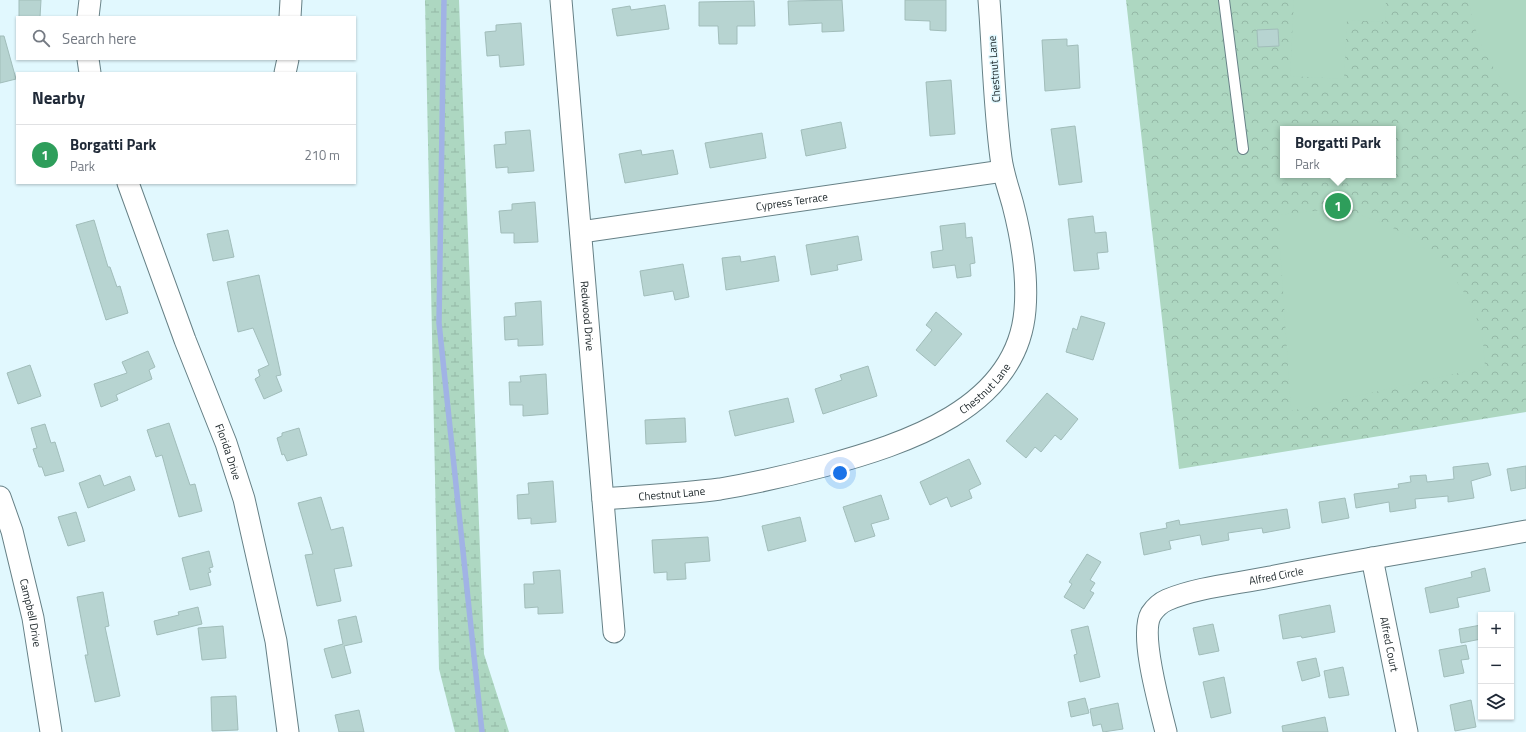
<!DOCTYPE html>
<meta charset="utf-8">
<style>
:root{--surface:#fff;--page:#f2f2f3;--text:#1f2937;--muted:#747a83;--line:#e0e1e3;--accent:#0b8043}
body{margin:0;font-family:"Titillium Web",sans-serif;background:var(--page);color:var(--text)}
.controls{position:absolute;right:12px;bottom:12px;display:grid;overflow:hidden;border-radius:0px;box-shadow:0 1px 3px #0004}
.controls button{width:36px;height:36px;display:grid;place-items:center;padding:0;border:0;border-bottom:1px solid var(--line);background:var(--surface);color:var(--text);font:20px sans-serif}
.you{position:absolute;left:840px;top:473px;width:14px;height:14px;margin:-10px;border:3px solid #fff;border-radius:50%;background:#1a73e8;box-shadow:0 0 0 6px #1a73e833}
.badge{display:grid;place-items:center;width:26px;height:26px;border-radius:50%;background:var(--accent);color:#fff;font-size:13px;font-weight:700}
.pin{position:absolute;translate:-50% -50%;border:2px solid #fff;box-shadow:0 1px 4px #0006}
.popup{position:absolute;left:1280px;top:126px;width:116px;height:52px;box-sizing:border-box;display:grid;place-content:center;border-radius:0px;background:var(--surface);filter:drop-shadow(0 1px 3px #0005);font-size:13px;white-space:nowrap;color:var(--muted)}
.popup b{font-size:15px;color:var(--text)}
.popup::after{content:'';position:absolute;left:50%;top:100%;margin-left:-8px;border:8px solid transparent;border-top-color:var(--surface)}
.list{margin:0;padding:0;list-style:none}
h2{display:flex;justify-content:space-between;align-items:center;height:52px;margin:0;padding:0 16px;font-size:17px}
h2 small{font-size:13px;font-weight:400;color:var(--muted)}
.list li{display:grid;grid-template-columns:26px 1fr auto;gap:12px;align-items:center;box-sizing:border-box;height:60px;padding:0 16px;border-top:1px solid var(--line)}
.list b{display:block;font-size:15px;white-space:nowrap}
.list p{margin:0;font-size:13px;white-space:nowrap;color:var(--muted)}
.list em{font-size:13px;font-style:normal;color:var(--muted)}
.icon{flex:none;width:22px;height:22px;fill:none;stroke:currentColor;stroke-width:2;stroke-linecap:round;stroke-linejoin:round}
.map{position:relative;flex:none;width:1526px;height:732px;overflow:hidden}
.search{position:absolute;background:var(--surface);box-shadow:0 1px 3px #0004;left:16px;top:16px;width:340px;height:44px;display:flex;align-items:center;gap:10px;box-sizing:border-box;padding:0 14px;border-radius:0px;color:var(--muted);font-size:15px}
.panel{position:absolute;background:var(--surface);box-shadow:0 1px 3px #0004;left:16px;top:72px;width:340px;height:112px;border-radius:0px}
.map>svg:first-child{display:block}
</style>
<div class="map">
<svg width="1526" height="732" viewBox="0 0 1526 732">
<defs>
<pattern id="forest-crowns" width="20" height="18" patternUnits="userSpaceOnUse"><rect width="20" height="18" fill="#add7c1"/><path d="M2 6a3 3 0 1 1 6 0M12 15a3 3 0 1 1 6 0" fill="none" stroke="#94b8a6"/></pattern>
<pattern id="wetland-marsh" width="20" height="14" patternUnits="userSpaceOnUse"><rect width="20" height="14" fill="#add7c1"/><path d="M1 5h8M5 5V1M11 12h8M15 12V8" fill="none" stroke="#94b8a6"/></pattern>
</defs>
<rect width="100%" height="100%" fill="#e1f8fe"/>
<path fill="url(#forest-crowns)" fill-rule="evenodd" d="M1126,0H1526V412L1179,469ZM1283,129H1393V175H1283Z"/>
<path fill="url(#wetland-marsh)" d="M425,0H459L484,654L509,732H455L439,669Z"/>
<g fill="#add7c1">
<path d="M1294,0H1386L1385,22L1347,20L1344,79L1290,76Z"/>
<path d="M1469,0H1526V102C1494,80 1474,38 1469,0Z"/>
<path d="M1322,210C1331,211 1343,210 1352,213C1412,227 1468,274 1482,336C1484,346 1484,357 1485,367L1291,411L1278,215Z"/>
</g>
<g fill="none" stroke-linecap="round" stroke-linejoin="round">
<path stroke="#a1b3e5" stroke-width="5.5" d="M444,0L439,323L482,732"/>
</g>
<g fill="#b7d4d1" stroke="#a1bdba">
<path d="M19,0H41L40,17H19Z"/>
<path d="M842,0L844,31L822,32V23L789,25L788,1Z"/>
<path d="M905,0H946V31L930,30V21L905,20Z"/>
<path d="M754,1L755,26H737V44H719L718,26H699V2Z"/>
<path d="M665,5L669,29L617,36L612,9L630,6L631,10Z"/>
<path d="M521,23L524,65L500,67L499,55L487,56L485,32L496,31V25Z"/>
<path d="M1278,29L1279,46L1258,47L1257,30Z"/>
<path d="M0,36H4L16,79L0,83Z"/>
<path d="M1067,39V46L1078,45L1080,88L1045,91L1042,40Z"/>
<path d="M951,80L955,134L930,136L926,82Z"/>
<path d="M841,122L846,148L806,156L801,130Z"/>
<path d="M1075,126L1082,182L1059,185L1051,129Z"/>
<path d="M530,130L534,171L508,173V167L496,168L494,145L506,144L505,132Z"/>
<path d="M762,133L766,158L710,168L705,143Z"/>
<path d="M641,150L642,155L673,150L678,174L625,183L619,154Z"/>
<path d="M535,202L538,242L514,243V233H501L499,211L512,210V204Z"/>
<path d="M1093,216L1095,233L1106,232L1108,252L1097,253L1099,269L1074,271L1068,219Z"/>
<path d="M94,220L108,267H110L117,287L120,286L128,313L106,320L76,225Z"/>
<path d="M965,223L966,238L972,237L975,263L970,264L971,276L957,278L955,265L933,268L931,252L943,250L940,226Z"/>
<path d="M228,230L234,257L213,261L207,234Z"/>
<path d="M858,236L862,260L837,265L838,270L811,275L806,245Z"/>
<path d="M740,256L741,262L775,256L779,281L726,290L722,258Z"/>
<path d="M683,264L689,297L675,300L673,291L644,296L640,271Z"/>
<path d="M259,275L281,375L276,376L282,391L264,399L255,379L260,376L258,370L269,365L253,328L238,332L227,282Z"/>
<path d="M541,301L543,345L518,346V339L505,340L504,317L516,316L515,303Z"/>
<path d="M936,312L962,334L935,366L916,350L932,330L926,325Z"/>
<path d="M1081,316L1105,323L1093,360L1066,352L1073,328L1077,330Z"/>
<path d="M148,351L155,367L149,370L152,379L116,395L118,400L101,407L94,384L127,373L122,362Z"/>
<path d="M30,365L41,396L18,404L7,373Z"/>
<path d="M868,366L877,396L823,414L815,389L842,380L840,375Z"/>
<path d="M546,374L548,414L523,416V405H510L509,382H521L520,376Z"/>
<path d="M1047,393L1078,419L1061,440L1055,435L1041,452L1035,447L1026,458L1006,441Z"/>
<path d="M788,398L794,422L735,436L729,411Z"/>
<path d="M685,418L686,442L646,444L645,420Z"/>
<path d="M169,423L190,485L195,484L202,511L179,517L162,455L156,457L147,430Z"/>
<path d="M45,424L51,443L55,442L64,471L45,476L42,467H39L33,449L37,448L31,428Z"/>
<path d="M299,428L307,455L287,461L284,454L282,455L277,438L282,436V433Z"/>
<path d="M969,459L981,484L969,490L972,498L951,507L947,497L930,505L920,482Z"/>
<path d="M1488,463L1491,475L1471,481L1474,498L1448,502V496L1415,499L1416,508L1390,512L1389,502L1356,508L1354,494L1399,488L1398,484L1411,482L1410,476L1426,475L1427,482L1454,479L1453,467Z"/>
<path d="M1526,466V488L1511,491L1507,469Z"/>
<path d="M100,475L104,486L130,476L135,490L88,508L79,483Z"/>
<path d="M553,481L556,522L531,524V518L518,519L517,495L529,494L528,483Z"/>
<path d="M881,495L889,519L871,524L875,536L855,542L843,507Z"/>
<path d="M321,497L331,530L343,527L352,566L334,569L341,601L317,606L305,555L313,554L298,503Z"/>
<path d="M1345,498L1349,518L1322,523L1319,502Z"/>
<path d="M1287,509L1290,528L1263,533L1262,528L1228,533L1229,540L1202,545L1200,535L1169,541L1171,549L1144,555L1140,533L1167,528L1166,523L1179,520L1180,525Z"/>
<path d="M76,512L85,541L68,546L58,517Z"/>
<path d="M800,517L806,541L768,551L762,526Z"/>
<path d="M708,537L710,561L685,563L686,579L667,580V572L654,573L652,540Z"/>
<path d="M209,551L213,567L209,568L211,572L208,573L211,585L190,590L182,558Z"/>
<path d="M1087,554L1101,562L1090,580L1095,583L1090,591L1094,593L1084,609L1064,597L1072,584L1069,582Z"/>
<path d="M1485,568L1490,591L1457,598L1459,607L1430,613L1425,588L1472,577L1471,572Z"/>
<path d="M560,570L563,613L538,614V607L525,608L524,584H534L533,572Z"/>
<path d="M103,592L109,626L105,627L120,696L95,702L85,655H88L77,597Z"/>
<path d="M1330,605L1335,632L1302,638L1301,636L1283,639L1279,615Z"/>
<path d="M198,607L202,624L157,635L154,621L179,615L178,612Z"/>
<path d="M356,616L362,642L344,646L351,673L332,678L324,649L343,644L338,620Z"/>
<path d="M1213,624L1219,651L1199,655L1193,628Z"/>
<path d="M1481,625V639L1461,643L1459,629Z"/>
<path d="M223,626L226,658L202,660L198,628Z"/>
<path d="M1088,626L1100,677L1080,682L1074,655L1077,654L1071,630Z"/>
<path d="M1466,645L1469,659L1461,660L1464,673L1444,677L1439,650Z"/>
<path d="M1316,658L1320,676L1302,681L1297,662Z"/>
<path d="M1343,667L1349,695L1329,698L1324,671Z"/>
<path d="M1224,677L1231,713L1211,718L1203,682Z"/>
<path d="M236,696L238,730L212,731L211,697Z"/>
<path d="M1085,698L1089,713L1071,717L1068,702Z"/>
<path d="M1471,700L1476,727L1455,731L1450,705Z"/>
<path d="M1118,703L1123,729L1103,732L1101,724L1093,726L1090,709Z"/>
<path d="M359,710L364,732H339L335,715Z"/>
<path d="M1325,717L1328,732H1283L1282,726Z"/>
</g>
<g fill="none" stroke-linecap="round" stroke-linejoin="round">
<g stroke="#668086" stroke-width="12">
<path id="service" d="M1224,0L1243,149"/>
</g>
<g stroke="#668086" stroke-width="23">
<g id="minor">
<path id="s1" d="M561,0L614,632"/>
<path d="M88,17L90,0"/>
<path d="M290,17L291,0"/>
<path d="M88,59L90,73"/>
<path d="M285,73L288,59"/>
<path id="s2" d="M128,183L185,340L226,443L244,499L276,641L288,732"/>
<path id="s3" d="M581,232L1003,171"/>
<path id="s4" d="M0,497L12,531L33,618L51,732"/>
<path id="s5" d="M603,499C642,496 682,494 720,489C755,483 790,475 824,466C904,444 1017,409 1025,310C1028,275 1022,240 1013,205C1009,190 1003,174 1001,158C994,106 993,52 989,0"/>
<path id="s6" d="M1372,558L1407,732"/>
<path id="s7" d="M1166,732C1160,707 1139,635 1151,614C1155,608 1160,603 1167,600C1198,587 1236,584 1270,577C1355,560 1441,547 1526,531"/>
</g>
</g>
<use href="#service" stroke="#fff" stroke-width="10"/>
<use href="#minor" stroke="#fff" stroke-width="21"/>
</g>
<g text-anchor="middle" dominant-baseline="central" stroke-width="3" stroke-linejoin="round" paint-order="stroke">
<g font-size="11" fill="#172124" stroke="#e1f8fe">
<text transform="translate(994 69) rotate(-94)">Chestnut Lane</text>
<text stroke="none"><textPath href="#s3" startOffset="213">Cypress Terrace</textPath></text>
<text stroke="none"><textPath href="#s1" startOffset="317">Redwood Drive</textPath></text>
<text stroke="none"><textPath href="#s5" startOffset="405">Chestnut Lane</textPath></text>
<text stroke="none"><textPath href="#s2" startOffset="287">Florida Drive</textPath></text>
<text stroke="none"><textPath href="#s5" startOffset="69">Chestnut Lane</textPath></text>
<text stroke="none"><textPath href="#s7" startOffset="254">Alfred Circle</textPath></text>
<text stroke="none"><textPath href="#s4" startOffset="120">Campbell Drive</textPath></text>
<text stroke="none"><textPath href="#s6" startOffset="88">Alfred Court</textPath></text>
</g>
</g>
</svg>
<div class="controls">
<button>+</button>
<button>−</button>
<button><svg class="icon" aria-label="layers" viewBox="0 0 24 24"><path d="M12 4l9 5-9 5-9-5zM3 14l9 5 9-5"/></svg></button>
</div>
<div class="you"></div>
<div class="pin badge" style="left:1338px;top:206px;background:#2e9e5b">1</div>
<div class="popup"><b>Borgatti Park</b>Park</div>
<div class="search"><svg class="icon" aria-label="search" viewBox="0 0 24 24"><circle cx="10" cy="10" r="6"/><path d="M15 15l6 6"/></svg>Search here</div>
<section class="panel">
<h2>Nearby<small></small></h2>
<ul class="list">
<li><span class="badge" style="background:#2e9e5b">1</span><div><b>Borgatti Park</b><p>Park</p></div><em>210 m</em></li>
</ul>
</section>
</div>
